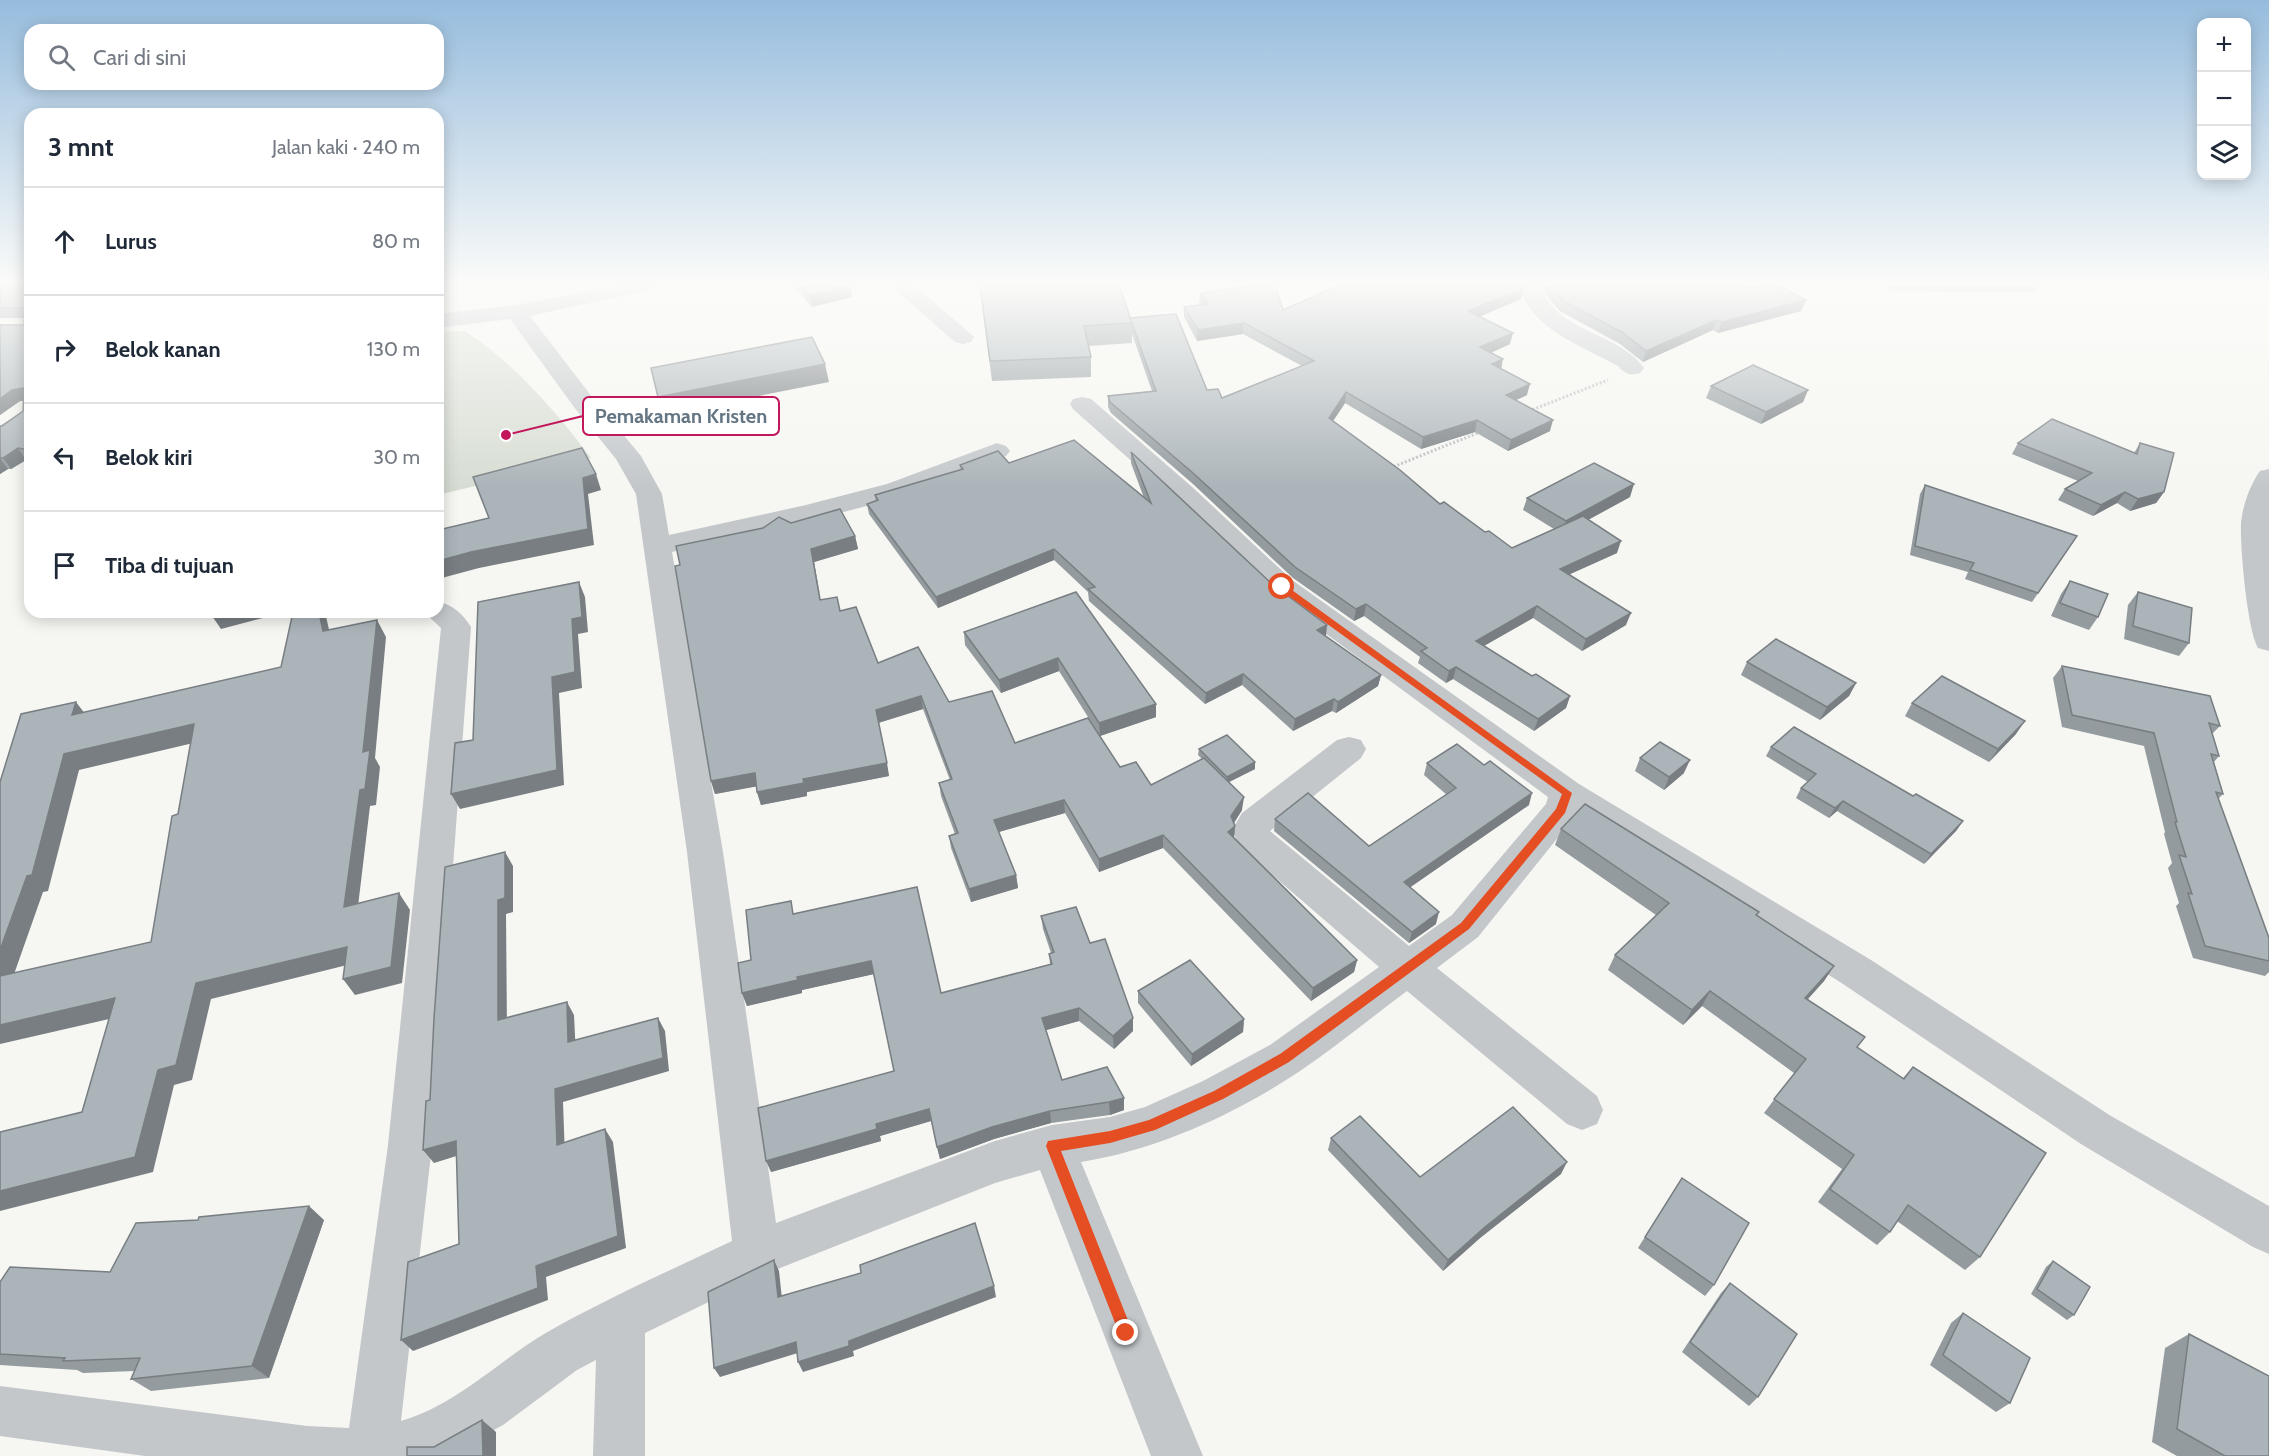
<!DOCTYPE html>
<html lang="id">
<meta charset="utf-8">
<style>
:root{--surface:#fff;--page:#f6f6f7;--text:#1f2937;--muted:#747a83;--line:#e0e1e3}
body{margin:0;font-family:Cabin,sans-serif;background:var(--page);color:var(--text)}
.controls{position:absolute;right:18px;top:18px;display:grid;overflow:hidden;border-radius:12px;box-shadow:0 3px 15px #0003}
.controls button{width:54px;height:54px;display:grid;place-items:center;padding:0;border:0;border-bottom:2px solid var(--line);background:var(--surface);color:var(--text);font:30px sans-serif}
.stop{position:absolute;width:18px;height:18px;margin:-14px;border:4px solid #e54d23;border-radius:50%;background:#fff}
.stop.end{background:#e54d23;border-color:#fff;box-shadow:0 2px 6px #0008}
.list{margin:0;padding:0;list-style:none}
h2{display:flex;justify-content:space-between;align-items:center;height:78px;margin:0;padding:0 24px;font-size:26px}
h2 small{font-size:20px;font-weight:400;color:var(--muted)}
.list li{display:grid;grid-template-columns:39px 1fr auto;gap:18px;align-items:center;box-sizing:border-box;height:108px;padding:0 24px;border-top:2px solid var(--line)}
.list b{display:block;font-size:22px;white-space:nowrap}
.list em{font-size:20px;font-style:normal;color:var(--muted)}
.icon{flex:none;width:33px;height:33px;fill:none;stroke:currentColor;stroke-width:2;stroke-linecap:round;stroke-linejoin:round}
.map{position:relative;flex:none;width:2269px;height:1456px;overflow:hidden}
.search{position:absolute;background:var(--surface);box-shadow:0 3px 15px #0003;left:24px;top:24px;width:420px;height:66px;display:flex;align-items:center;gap:15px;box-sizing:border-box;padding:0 21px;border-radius:18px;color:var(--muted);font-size:22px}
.panel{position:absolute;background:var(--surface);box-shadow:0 3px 15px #0003;left:24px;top:108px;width:420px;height:510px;border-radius:18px}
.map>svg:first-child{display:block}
</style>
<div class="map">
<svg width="2269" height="1456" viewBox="0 0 2269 1456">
<rect width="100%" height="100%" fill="#f6f6f2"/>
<path fill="#d7ddd3" d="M465,331C515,364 555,410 591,458L438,495V332Z"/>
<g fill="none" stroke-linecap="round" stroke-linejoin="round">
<g stroke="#bdbfc1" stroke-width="3" stroke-dasharray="2 2" stroke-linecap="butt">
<path d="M1529,411L1608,380"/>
<path d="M1390,468L1480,432"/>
</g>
<g fill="#c3c7ca" fill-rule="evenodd">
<path d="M622,284H658L655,289L530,316L592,397L641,456L662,494L669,535L806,505L887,484L997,443L1006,446L1010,451L1006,456L905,496L809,521L672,552L723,852L776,1223L995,1141L1052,1125L1110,1117L1145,1107L1203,1081L1270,1045L1379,967L1240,847L1232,830L1242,813L1337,740L1349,737L1361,740L1366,749L1361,758L1270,831L1409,946L1452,915L1546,804L1548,797L1272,594L1173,498L1073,409L1070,404L1073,399L1082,397L1091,399L1191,486L1292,580L1579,784L1871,960L2111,1116L2269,1206V1254L2253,1247L2081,1144L1843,984L1576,815L1478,937L1437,968L1597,1096L1603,1110L1597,1124L1582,1130L1567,1124L1407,991C1372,1017 1337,1046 1300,1071C1236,1114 1157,1150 1081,1162L1203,1456H1151L1040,1170L995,1183L770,1272L645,1333V1456H593L596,1360L577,1370L503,1425L447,1456H145L0,1436V1386L307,1426L349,1428L388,1145L441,628L424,612H438V601C454,606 462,613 471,627L432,1145L401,1421C456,1405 496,1363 544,1334C605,1299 669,1271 732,1241L687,852L636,494L616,459L574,407L510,319L438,328V314L517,305Z"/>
<path d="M889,284H913L974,337L971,342L963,344L955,342Z"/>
<path d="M1518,284H1540C1553,333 1619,331 1644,368L1640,373C1630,376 1625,374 1618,366C1582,346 1529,328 1518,284Z"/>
<path d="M2269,469V651L2258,648C2247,630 2240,547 2241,524C2242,507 2250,485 2260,471Z"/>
</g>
</g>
<g fill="#939b9f">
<path d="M0,284H30V460H26L11,469H8L0,474V426L23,411L24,401H20L0,415V325H24L25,318H0Z"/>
<path d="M792,284H849L850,285L852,297L812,307Z"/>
<path d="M979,284H1119L1130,318L1207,390L1222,398L1302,366L1243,334L1197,341L1184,317V307L1200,305L1199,303L1200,293L1283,310L1524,288L1521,299L1479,317L1510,344L1491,353L1501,369L1527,395L1516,400L1550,431L1508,451L1475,432L1421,449L1345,403L1333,421L1440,504L1485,532L1512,548L1554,529L1523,510L1527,498L1630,497L1588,520L1617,553L1570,574L1626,625L1582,651L1533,618L1484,646L1532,676L1570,696L1566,708L1534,731L1453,679L1446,683L1418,663L1420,657L1364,616L1354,621L1293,578L1193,484L1111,413L1108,407V396L1152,391L1132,334V343L1088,346L1091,357V377L992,381Z"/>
<path d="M1541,284H1739L1747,288L1801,311L1718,333L1713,330L1643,362L1620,344L1560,311L1549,299Z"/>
<path d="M1884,284H2038L2034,292L1890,291Z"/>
<path d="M1711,386L1808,390L1803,402L1761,424L1706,398Z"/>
<path d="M2018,443L2134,453L2140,443L2164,492L2156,503L2130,511L2117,503L2093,516L2058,500L2065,489L2078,481L2012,454Z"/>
<path d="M1131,452L1326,636L1381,675L1378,686L1336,713L1332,711L1293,731L1242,685L1205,704L1089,601L1088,592L1054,560L938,608L869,514L867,504L876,501L875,495L961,470L960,465L1009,463L1144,498L1131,463Z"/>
<path d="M1925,485L2077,536L2032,602L1965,579L1968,572L1910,555L1920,494Z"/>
<path d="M791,523L855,536L858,549L814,562L820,599L841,611L878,663L949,702L1015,743L1120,767L1151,785L1202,759L1198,755L1199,749L1255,769L1229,782L1242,810L1234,823L1235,826L1234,837L1357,960L1354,972L1311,1001L1163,848L1099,872L1065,813L999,832L1016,875L1018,888L971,902L951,848L949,836L955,834L941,796L939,783L950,780L923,709L878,723L889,776L807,792V796L761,805L757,792L756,786L715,794L711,781L680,565Z"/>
<path d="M2070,581L2098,617L2089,630L2051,616L2061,594Z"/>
<path d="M1076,592L1156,704V717L1100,736L1059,671L1001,693L965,645L964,632Z"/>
<path d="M2138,592L2189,643L2179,656L2124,639L2128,605Z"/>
<path d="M1747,662L1856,683L1849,696L1820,720L1741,675Z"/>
<path d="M2062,666L2220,726L2212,734L2219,756L2214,762L2223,794L2218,799L2269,938V972L2265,976L2193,958L2176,906L2179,903L2168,868L2172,863L2164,834L2165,832L2144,746L2062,727L2053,678Z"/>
<path d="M1912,703L2016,734L1989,762L1905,716Z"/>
<path d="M1771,747L1913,796L1963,821L1956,831L1924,864L1837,811L1829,818L1796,798L1801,788L1808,782L1766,756Z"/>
<path d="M1640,758L1684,773L1664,790L1635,771Z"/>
<path d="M1427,763L1529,805L1410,887L1436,924L1409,943L1274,831L1275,819L1369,846L1447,795L1424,775Z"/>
<path d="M1561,829L1759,912L1757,915L1834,966L1824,981L1808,999L1857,1048L1903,1078L1913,1067L1980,1257L1965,1270L1897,1221L1890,1232L1877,1245L1818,1202L1842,1169L1764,1113L1794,1073L1702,1006L1683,1025L1608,970L1615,955L1656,915L1555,845Z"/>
<path d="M796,913L941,993L1050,964L1049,954L1051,953L1043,929L1041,916L1090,943L1133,1031L1114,1049L1079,1021L1046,1030L1062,1080L1124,1110L1110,1115L1051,1123L994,1139L940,1159L931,1121L880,1136L881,1141L771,1172L894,1071L874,974L802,990V993L747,1006L742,993L751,960Z"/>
<path d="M1138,991L1244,1019L1243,1032L1191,1066L1138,1003Z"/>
<path d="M1331,1138L1420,1177L1561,1174L1480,1238L1443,1271L1328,1150Z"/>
<path d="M1682,1178L1714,1285L1705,1296L1638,1248Z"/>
<path d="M324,1220L269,1378L151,1391L131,1379L135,1371L83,1373L77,1370L0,1365V1282L110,1272Z"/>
<path d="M2053,1261L2074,1315L2067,1320L2031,1294L2046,1267Z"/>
<path d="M1730,1283L1758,1397L1749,1406L1682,1352L1721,1293Z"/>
<path d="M1963,1313L2010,1403L1996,1412L1930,1365L1951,1323Z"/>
<path d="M2189,1334L2269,1456H2177L2152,1442L2165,1348Z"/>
</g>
<g fill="#787e82">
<path d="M850,285L852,297L812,307L810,295Z"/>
<path d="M1524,288L1521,299L1466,322L1468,311Z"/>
<path d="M1806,300L1801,311L1718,333L1722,322Z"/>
<path d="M1716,320L1713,330L1643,362L1646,351Z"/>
<path d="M1244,323L1243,334L1197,341L1198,330Z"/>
<path d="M1513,333L1510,344L1478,358L1480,347Z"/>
<path d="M1503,359L1501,370L1492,364Z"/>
<path d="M825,364L829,382L663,415L658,397Z"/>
<path d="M1530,384L1527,395L1503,406L1506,395Z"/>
<path d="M24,388L30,399L20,401L0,415V399L12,390Z"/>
<path d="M1808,390L1803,402L1761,424L1766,412Z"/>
<path d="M1346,392L1345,403L1327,430L1329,418Z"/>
<path d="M1477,420L1475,432L1421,449L1423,437Z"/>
<path d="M1553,420L1550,431L1508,451L1511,440Z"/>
<path d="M18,448L26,460L11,469L3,458Z"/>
<path d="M0,458L8,469L0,474Z"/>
<path d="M596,474L601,490L588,494L594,545L479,568L438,579V561L471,552L583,478Z"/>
<path d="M1634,484L1630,497L1562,534L1566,521Z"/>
<path d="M2125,492L2117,503L2093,516L2101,505Z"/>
<path d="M2164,492L2156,503L2130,511L2138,499Z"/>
<path d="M855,536L858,549L814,562L823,612L811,549Z"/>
<path d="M1621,541L1617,553L1557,580L1560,569Z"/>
<path d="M1054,549V560L938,608L936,597Z"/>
<path d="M579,582L585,597L588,632L578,634L582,688L559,693L564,785L460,809L451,794L572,619Z"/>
<path d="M1366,604L1364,616L1354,621L1356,609Z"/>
<path d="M1537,606L1533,618L1473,652L1476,641Z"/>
<path d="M213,612H286L221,629L210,613Z"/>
<path d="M319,612H325L333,647L323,631Z"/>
<path d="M1631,613L1626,625L1582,651L1586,639Z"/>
<path d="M377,620L386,637L375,758L380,767L376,805L370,806L356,923L344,907L363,752Z"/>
<path d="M1327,625L1326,636L1317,630Z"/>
<path d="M1058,658L1059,671L1001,693L999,680Z"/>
<path d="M1456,667L1453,679L1446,683L1449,671Z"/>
<path d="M1243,674L1242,685L1205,704L1206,693Z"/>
<path d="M1381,675L1378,686L1336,713L1338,702Z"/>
<path d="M1856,683L1849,696L1820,720L1827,707Z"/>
<path d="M921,696L923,709L878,723L876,710Z"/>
<path d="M1570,696L1566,708L1534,731L1538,719Z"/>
<path d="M1334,699L1332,711L1293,731L1295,719Z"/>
<path d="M76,702L89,719L72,715Z"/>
<path d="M1156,704V717L1100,736L1099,723Z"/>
<path d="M2025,721L2016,734L1989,762L1998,749Z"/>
<path d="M194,724L206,740L79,770L48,891L43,892L7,994L0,987V950L27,876L64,754Z"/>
<path d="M1690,760L1684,773L1664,790L1669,777Z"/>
<path d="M1255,762V769L1227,783V777Z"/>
<path d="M887,763L889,776L807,792V796L761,805L757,792L803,779Z"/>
<path d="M755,773L759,786L715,794L711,781Z"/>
<path d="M1532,793L1529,805L1402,893L1404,882Z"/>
<path d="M1244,797L1242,810L1230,829L1231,816Z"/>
<path d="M1064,800L1065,813L995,833L994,820Z"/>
<path d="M1843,801L1837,811L1829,818L1835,808Z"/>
<path d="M1963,821L1956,831L1924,864L1931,854Z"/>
<path d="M1235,826L1234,839L1228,832Z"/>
<path d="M1163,835V848L1099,872V859Z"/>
<path d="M505,852L513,866V912L506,914L507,1034L498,1020V900Z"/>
<path d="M1016,875L1018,888L971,902L969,889Z"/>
<path d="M399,893L410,910L402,983L355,995L343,979Z"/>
<path d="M1439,912L1436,924L1409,943L1412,932Z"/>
<path d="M347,947L359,962L211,999L192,1080L174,1085L153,1172L0,1211V1191L158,1070L196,983Z"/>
<path d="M1357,960L1354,972L1311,1001L1313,988Z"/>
<path d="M871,961L874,974L802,990V993L747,1006L742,993L797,977Z"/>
<path d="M1834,966L1824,981L1795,1013L1805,998Z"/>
<path d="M1710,991L1702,1006L1683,1025L1692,1010Z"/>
<path d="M115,998L131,1014L0,1044V1025Z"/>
<path d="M567,1002L574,1015L576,1056L568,1042Z"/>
<path d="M1079,1008V1021L1043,1031L1042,1018Z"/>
<path d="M658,1018L665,1031L669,1071L563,1102L565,1158L557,1145L555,1089Z"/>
<path d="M1133,1018V1031L1114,1049L1113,1036Z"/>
<path d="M1244,1019L1243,1032L1191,1066L1192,1054Z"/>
<path d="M1124,1098V1110L1110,1115L1109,1102Z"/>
<path d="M929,1109L931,1121L880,1136L881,1141L771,1172L766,1161L876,1124Z"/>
<path d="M1050,1111L1051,1123L994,1139L940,1159L937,1147L992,1127Z"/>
<path d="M605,1129L613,1142L626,1248L546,1277L548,1300L413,1351L401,1340L536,1266Z"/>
<path d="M456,1141L466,1153L434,1163L423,1150Z"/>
<path d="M1567,1162L1561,1174L1480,1238L1443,1271L1448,1260L1485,1227Z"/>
<path d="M309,1206L324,1220L269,1378L252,1366Z"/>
<path d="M774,1260L779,1271L783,1308L778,1297Z"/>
<path d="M994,1286L996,1297L853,1351L854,1356L803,1372L798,1362L849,1341Z"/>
<path d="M796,1342L801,1352L720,1377L714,1368Z"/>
<path d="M482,1420L496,1432V1456H483Z"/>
</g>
<g fill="#abb4b9" stroke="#787e82" stroke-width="1.5">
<path d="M0,284H30V450L18,448L3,458H0V426H2L23,411L24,388L12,390L0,399V325H24L25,308H0Z"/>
<path d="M800,284H849L850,285L810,295Z"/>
<path d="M980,284H1119L1132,323L1084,326L1091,357L990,361Z"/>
<path d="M1261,284H1275L1283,310L1342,284H1522L1524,288L1468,311L1513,333L1480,347L1503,359L1492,364L1530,384L1506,395L1553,420L1511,440L1477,420L1423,437L1346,392L1329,418L1400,470L1440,504L1444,502L1485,532L1489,531L1512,548L1583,516L1621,541L1560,569L1631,613L1586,639L1537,606L1476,641L1532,676L1536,674L1570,696L1538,719L1456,667L1449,671L1421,651L1427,648L1366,604L1356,609L1295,567L1193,473L1110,402L1108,396L1156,391L1130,318L1176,314L1207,390L1218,389L1222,398L1314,361L1244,323L1198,330L1184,307L1208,304L1200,293Z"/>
<path d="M1549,284H1739L1747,288L1764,284H1776L1806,300L1722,322L1716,320L1646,351L1623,333L1562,300L1552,288Z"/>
<path d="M812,337L825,364L658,397L651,368Z"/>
<path d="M1753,365L1808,390L1766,412L1711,386Z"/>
<path d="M2052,419L2137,454L2140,443L2174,453L2164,492L2138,499L2125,492L2101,505L2065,489L2092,473L2018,443Z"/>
<path d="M1074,440L1151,503L1131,452L1272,584L1327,625L1317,630L1381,675L1338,702L1334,699L1295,719L1243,674L1206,693L1088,589L1095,587L1054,549L936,597L867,504L878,500L875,495L963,469L960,465L987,455L998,451L1009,463Z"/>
<path d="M582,448L596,474L583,478L588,529L471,552L438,561V530L489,518L473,477Z"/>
<path d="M1594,463L1634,484L1566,521L1527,498Z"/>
<path d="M1925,485L2077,536L2038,593L1970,570L1974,563L1915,546Z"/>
<path d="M840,509L855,536L811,549L820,600L837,597L840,611L856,607L878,663L918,647L949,702L992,691L1015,743L1088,718L1120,767L1136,762L1151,785L1204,758L1244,797L1231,816L1235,826L1228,832L1357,960L1313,988L1163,835L1099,859L1064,800L994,820L1016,875L969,889L949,836L958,833L939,783L952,779L921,696L876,710L887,763L803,779L804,783L757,792L755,773L711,781L675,566L680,565L676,546L763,528L779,517L791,523Z"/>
<path d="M2070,581L2108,594L2098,617L2060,603Z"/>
<path d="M579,582L582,617L572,619L575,672L552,677L557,770L451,794L455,743L473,740L478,602Z"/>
<path d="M1076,592L1156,704L1099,723L1058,658L999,680L964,632Z"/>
<path d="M2138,592L2192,608L2189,643L2133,626Z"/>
<path d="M293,612H319L323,631L377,620L363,752L370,750L365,789L360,790L344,907L399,893L391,967L343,979L347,947L196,983L176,1065L158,1070L135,1157L0,1191V1132L82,1112L115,998L0,1025V976L151,942L172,816L178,814L194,724L64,754L32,875L27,876L0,950V782L21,714L76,702L72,715L281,667Z"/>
<path d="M1776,639L1856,683L1827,707L1747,662Z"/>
<path d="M2062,666L2210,696L2220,726L2209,723L2219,756L2211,754L2223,794L2216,792L2269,938V961L2205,946L2188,893L2192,894L2179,855L2186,857L2175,822H2177L2154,733L2072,715Z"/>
<path d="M1942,676L2025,721L1998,749L1912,703Z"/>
<path d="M1794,727L1913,796L1916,794L1963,821L1931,854L1843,801L1835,808L1801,788L1816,774L1771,747Z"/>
<path d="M1227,735L1255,762L1227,777L1199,749Z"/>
<path d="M1660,742L1690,760L1669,777L1640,758Z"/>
<path d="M1457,744L1484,765L1490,761L1532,793L1404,882L1439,912L1412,932L1275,819L1308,793L1369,846L1456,788L1427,763Z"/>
<path d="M1585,804L1759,912L1756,915L1834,966L1805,998L1865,1037L1857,1047L1904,1079L1913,1067L2046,1153L1980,1257L1908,1205L1890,1232L1830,1189L1854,1155L1774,1099L1806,1059L1710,991L1692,1010L1615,955L1669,903L1561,829Z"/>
<path d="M505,852V898L498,900V1020L567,1002L568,1042L658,1018L663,1058L555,1089L557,1145L605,1129L618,1236L536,1266L538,1288L401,1340L408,1262L459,1244L456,1141L423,1150L426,1101L430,1100L434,1018L445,867Z"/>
<path d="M917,887L941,993L1052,964L1049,954L1054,952L1041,916L1076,907L1090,943L1105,939L1133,1018L1113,1036L1079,1008L1042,1018L1062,1080L1107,1067L1124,1098L1109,1102L1050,1111L992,1127L937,1147L929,1109L876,1124L877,1129L766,1161L758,1108L894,1071L871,961L797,977L798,980L742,993L738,963L751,960L746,910L791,901L793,914Z"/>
<path d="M1190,960L1244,1019L1192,1054L1138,991Z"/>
<path d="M1513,1107L1567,1162L1485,1227L1448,1260L1331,1138L1360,1116L1420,1177Z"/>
<path d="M1682,1178L1749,1223L1714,1285L1645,1237Z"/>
<path d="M309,1206L252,1366L131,1379L140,1358L63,1361L65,1358L0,1354V1282L10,1267L110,1272L136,1223L198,1220L199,1217Z"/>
<path d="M975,1223L994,1286L849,1341V1346L798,1362L796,1342L714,1368L708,1292L774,1260L778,1297L861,1273L860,1265Z"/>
<path d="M2053,1261L2090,1287L2074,1315L2037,1289Z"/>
<path d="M1730,1283L1797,1334L1758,1397L1690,1342Z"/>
<path d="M1963,1313L2030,1358L2010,1403L1943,1355Z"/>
<path d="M2189,1334L2269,1376V1456H2225L2177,1429Z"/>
<path d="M482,1420L483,1456H407V1447H434Z"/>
</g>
<linearGradient id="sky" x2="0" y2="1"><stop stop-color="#96bcdd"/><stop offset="0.58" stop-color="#fbfbf9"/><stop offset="1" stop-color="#fbfbf9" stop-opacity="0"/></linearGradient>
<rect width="2269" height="488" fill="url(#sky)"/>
<path fill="#e54d23" d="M1279,585H1285L1572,793L1565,813L1469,929L1289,1062L1223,1099L1155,1130L1110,1143L1061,1151L1133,1333L1131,1338L1126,1340L1121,1338L1119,1333L1046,1146L1048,1141L1110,1131L1149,1120L1214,1091L1280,1054L1461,923L1556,809L1562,794L1279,589Z"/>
<path fill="none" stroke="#c2185b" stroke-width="2" d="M506 435L583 416"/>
<circle fill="#c2185b" stroke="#fff" stroke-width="2" cx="506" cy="435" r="6"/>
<rect fill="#fff" stroke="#c2185b" stroke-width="2" x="583" y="397" width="196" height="38" rx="6"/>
<g font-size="20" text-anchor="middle" font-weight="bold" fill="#647684">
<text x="681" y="423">Pemakaman Kristen</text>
</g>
</svg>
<div class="controls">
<button>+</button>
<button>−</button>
<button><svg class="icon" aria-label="layers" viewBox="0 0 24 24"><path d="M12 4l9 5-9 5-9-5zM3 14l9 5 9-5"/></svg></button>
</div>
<div class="stop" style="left:1282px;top:587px"></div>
<div class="stop end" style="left:1126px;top:1333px"></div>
<div class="search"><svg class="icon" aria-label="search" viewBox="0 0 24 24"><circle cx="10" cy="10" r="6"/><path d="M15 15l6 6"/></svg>Cari di sini</div>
<section class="panel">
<h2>3 mnt<small>Jalan kaki · 240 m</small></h2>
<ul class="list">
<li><svg class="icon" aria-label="ahead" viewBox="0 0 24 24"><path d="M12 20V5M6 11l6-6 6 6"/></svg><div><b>Lurus</b></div><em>80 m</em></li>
<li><svg class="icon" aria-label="right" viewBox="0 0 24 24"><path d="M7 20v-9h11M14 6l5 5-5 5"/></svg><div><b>Belok kanan</b></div><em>130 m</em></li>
<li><svg class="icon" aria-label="left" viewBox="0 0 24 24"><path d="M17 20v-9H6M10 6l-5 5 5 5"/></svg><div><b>Belok kiri</b></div><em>30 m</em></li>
<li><svg class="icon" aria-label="arrive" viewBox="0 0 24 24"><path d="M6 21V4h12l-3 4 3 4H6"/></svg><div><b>Tiba di tujuan</b></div></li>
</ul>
</section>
</div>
